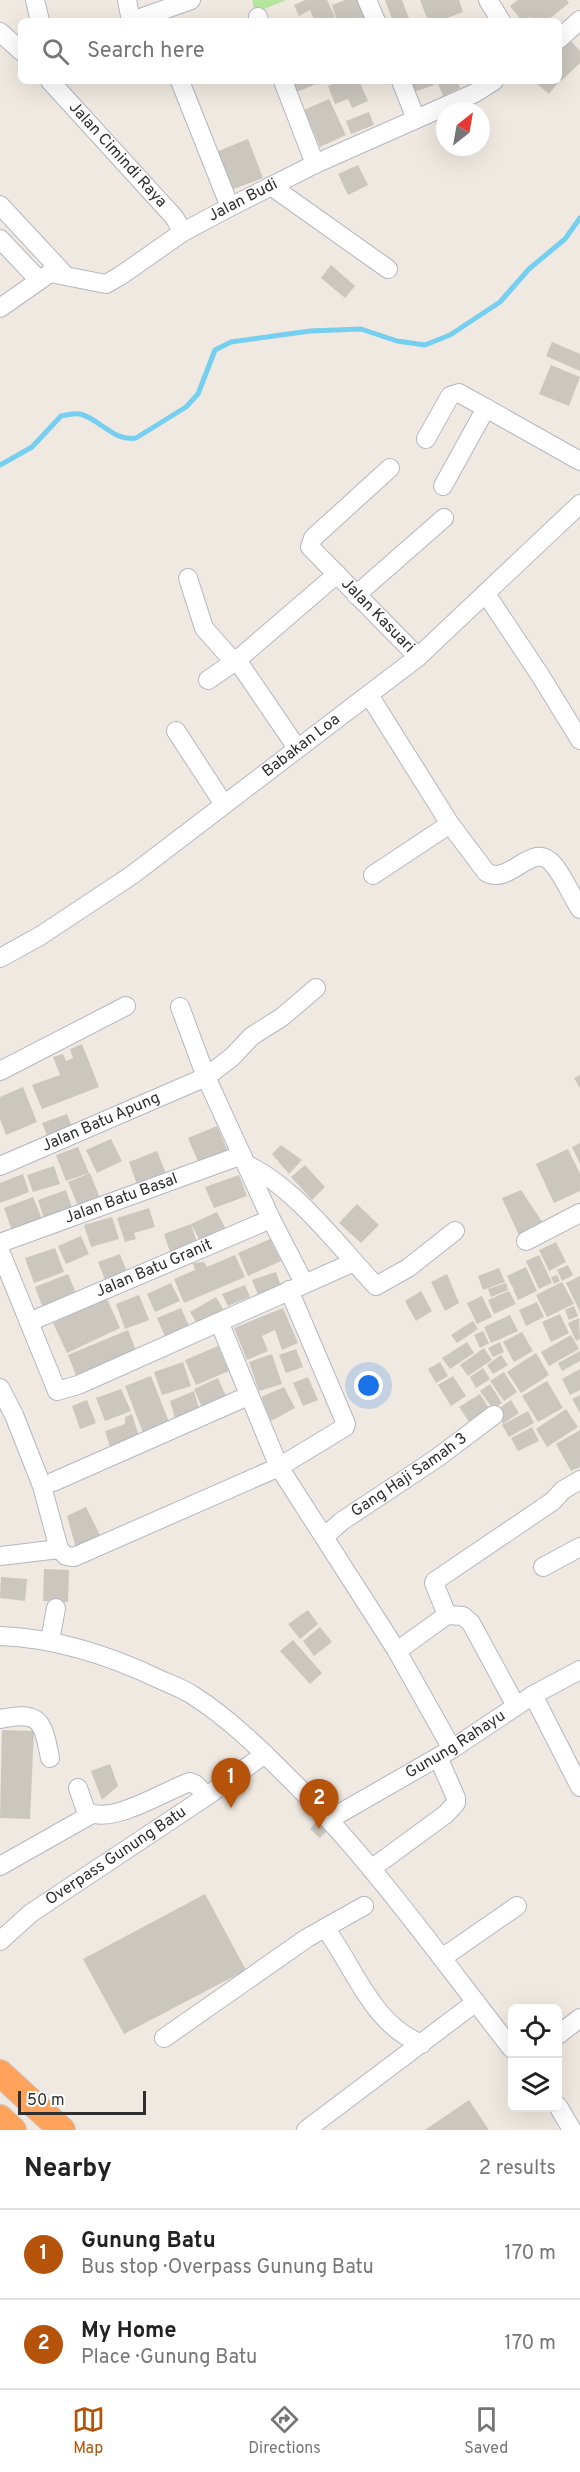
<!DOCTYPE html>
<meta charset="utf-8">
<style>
:root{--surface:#fff;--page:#f2f2f2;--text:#222;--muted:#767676;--line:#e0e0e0;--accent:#b45309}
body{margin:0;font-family:Overpass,sans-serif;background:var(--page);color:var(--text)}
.controls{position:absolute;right:18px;bottom:18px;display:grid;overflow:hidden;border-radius:9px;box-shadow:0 6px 24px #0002}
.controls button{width:54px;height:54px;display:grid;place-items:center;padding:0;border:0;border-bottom:2px solid var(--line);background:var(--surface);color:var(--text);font:30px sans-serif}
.compass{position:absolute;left:436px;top:102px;width:54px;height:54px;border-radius:50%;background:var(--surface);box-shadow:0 6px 24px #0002;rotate:31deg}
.scale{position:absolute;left:18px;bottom:15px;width:128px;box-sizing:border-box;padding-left:6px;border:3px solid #2e2e2e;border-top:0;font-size:16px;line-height:21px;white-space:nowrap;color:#2e2e2e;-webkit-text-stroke:4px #fff;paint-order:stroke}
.you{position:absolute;left:369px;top:1386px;width:21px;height:21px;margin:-15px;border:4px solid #fff;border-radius:50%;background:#1a73e8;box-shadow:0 0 0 9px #1a73e833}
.badge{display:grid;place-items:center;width:39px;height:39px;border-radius:50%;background:var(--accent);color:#fff;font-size:20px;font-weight:700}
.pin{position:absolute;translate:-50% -50px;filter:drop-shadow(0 2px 3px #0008)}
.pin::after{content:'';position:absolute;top:32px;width:21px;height:18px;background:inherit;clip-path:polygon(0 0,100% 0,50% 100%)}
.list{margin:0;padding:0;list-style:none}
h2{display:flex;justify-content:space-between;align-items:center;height:78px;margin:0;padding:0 24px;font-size:26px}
h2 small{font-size:20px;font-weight:400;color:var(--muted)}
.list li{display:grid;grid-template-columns:39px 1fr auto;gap:18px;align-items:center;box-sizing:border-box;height:90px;padding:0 24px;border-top:2px solid var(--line)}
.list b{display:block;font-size:22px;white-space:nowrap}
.list p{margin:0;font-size:20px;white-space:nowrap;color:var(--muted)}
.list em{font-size:20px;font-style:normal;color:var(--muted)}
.icon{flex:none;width:33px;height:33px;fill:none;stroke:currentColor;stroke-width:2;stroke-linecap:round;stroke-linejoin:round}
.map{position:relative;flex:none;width:580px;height:2130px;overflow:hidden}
.search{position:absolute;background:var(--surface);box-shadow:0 6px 24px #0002;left:18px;right:18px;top:18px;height:66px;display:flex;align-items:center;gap:15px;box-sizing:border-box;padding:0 21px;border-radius:9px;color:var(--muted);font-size:22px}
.sheet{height:258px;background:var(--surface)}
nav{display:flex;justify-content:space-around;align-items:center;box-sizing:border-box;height:84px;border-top:2px solid var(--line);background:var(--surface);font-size:16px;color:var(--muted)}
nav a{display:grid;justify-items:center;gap:3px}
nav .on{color:var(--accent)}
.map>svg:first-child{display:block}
</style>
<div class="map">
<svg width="580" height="2130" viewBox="0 0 580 2130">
<rect width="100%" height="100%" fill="#efe9e1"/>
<path fill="#b6e59e" d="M252,0H286L255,13Z"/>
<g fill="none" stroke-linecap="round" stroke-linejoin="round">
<path stroke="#75cff0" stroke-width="5" d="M0,465L32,447L61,416C66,415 74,413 80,414C100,419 114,442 136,438L186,407L198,394L215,350L231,342L310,331L361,329L397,341L425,345L450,335L500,302L529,269L565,239L580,218"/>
</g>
<g fill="#cbc7bf">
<path d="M305,0H327L335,17L326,21H315L310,10L299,16L294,5Z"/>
<path d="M345,0H363L370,21H337L332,5Z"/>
<path d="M385,0H402L410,21H393Z"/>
<path d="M420,0H459L463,12L439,21H428Z"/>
<path d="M518,0H567L569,3L547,21H533L530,17L522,21L510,6Z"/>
<path d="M568,38L580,51V63L561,81L559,79V47Z"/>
<path d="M292,81H323L297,92Z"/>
<path d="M340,81H359L368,101L352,108L348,99L335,104L328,86Z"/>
<path d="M407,81H433L434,85L411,93Z"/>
<path d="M437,81H457L460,88L443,96Z"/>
<path d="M534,81H556L558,83L549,94Z"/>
<path d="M329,99L346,135L320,147L304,110Z"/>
<path d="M369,112L374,125L351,134L346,121Z"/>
<path d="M248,139L263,178L231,190L216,152Z"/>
<path d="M358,165L368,185L348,195L338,174Z"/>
<path d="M331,265L355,286L345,298L321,278Z"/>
<path d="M552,342L580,354V371L546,356Z"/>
<path d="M551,365L580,377L569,406L539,394Z"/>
<path d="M82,1044L99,1087L42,1109L32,1085L60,1075L53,1057L63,1054L66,1061L73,1058L70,1049Z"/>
<path d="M580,1075V1088L574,1078Z"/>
<path d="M23,1087L37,1122L6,1135L0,1119V1097Z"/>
<path d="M67,1114L74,1132L49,1140L42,1123Z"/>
<path d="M217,1126L228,1152L199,1164L188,1138Z"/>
<path d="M111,1139L122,1161L97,1173L86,1150Z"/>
<path d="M580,1143V1164L572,1147Z"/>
<path d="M281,1145L302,1160L289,1174L272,1154Z"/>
<path d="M78,1147L89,1173L66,1181L56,1155Z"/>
<path d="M568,1149L580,1174V1191L554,1203L536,1164Z"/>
<path d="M157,1151L167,1176L138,1187L129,1162Z"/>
<path d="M305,1165L325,1187L312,1200L291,1177Z"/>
<path d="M54,1166L60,1184L33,1192L27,1175Z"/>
<path d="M90,1173L100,1198L78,1206L68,1182Z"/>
<path d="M23,1174L29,1192L0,1203V1183Z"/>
<path d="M239,1175L247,1196L214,1208L205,1187Z"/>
<path d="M66,1190L72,1208L44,1218L38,1200Z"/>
<path d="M521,1190L545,1226L522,1242L502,1198Z"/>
<path d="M33,1197L42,1219L12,1231L4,1208Z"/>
<path d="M357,1204L379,1225L361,1243L339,1223Z"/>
<path d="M149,1208L155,1227L134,1233L136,1239L125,1242L117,1218Z"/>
<path d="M217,1212L226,1230L201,1243L191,1224Z"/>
<path d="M112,1217L119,1239L91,1247L84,1225Z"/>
<path d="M191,1224L198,1245L171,1255L164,1234Z"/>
<path d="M81,1236L89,1254L66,1264L58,1246Z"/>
<path d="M270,1239L281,1261L248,1276L238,1253Z"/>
<path d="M556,1242L566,1262L549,1271L539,1250Z"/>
<path d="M55,1248L64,1272L34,1283L25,1258Z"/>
<path d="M120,1254L127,1272L105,1280L98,1262Z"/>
<path d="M235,1255L245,1277L184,1303L174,1279L195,1270L193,1263L204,1262L207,1267Z"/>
<path d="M539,1255L552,1283L539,1289L526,1261Z"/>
<path d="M568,1265L573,1275L562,1281L557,1270Z"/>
<path d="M526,1267L537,1291L518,1300L513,1289L515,1288H513L507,1276Z"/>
<path d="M499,1268L505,1282L483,1290L478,1276Z"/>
<path d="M276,1272L281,1286L258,1295L252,1280Z"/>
<path d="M68,1274L78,1298L44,1311L35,1287Z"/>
<path d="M447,1274L459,1303L445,1311L431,1282Z"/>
<path d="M557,1275L560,1281L554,1284L551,1277Z"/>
<path d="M580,1276V1312L566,1283Z"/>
<path d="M562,1282L574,1304L547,1317L536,1295Z"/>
<path d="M171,1283L180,1301L155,1312L147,1294Z"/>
<path d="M506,1283L508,1290L491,1297L488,1289Z"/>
<path d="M245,1285L250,1297L228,1306L222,1294Z"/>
<path d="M421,1291L432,1311L416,1321L405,1301Z"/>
<path d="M509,1291L516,1304L494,1314L488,1300Z"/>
<path d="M139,1295L149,1320L125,1329L116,1304Z"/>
<path d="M482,1296L492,1317L477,1324L467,1303Z"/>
<path d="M216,1297L225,1312L199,1327L190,1312Z"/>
<path d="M107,1299L120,1328L67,1353L53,1323Z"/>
<path d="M537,1302L544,1317L526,1326L519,1310Z"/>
<path d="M574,1306L578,1316L569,1320L565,1310Z"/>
<path d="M181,1308L191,1330L167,1341L157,1318Z"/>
<path d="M283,1308L298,1343L282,1350L275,1330L262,1336L268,1351L247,1360L234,1328Z"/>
<path d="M560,1314L569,1333L551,1342L542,1322Z"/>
<path d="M510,1315L518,1331L491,1343L484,1327Z"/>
<path d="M579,1318L580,1339L576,1341L568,1323Z"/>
<path d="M473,1321L478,1329L457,1343L451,1335Z"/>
<path d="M128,1330L137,1353L77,1378L68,1355Z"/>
<path d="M483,1331L489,1343L480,1348L474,1335Z"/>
<path d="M522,1332L533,1351L514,1362L503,1342Z"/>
<path d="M571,1335L579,1349L549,1366L541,1352Z"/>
<path d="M467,1342L474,1353L450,1369L442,1358Z"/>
<path d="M500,1342L504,1352L493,1357L488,1348Z"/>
<path d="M218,1346L229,1371L196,1385L185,1360Z"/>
<path d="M484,1348L492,1360L468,1376L460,1365Z"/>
<path d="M296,1349L303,1367L286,1373L279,1355Z"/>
<path d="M580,1351V1361L562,1371L558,1363Z"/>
<path d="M536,1353L549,1375L521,1393L507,1372Z"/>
<path d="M272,1354L282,1384L259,1391L249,1362Z"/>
<path d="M501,1355L508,1365L493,1374L487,1365Z"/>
<path d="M183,1362L191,1386L162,1395L154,1372Z"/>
<path d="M440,1362L448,1376L436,1383L428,1369Z"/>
<path d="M483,1368L490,1379L476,1388L470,1377Z"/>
<path d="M580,1369V1390L570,1395L562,1379Z"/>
<path d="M504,1372L517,1392L504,1401L490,1381Z"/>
<path d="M151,1376L171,1427L144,1435L125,1386Z"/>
<path d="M453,1376L466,1396L451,1406L438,1385Z"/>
<path d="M308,1377L318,1400L303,1406L293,1383Z"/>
<path d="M218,1378L228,1401L204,1412L194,1389Z"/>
<path d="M547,1381L563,1408L538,1422L522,1396Z"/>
<path d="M490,1384L502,1403L493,1409L480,1391Z"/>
<path d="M284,1387L295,1408L271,1421L261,1397Z"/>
<path d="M121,1389L131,1411L105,1421L96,1398Z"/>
<path d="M194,1391L200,1413L176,1422L170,1401Z"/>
<path d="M480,1394L492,1413L472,1426L459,1407Z"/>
<path d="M580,1395V1413L572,1399Z"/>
<path d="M87,1400L96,1423L80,1429L72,1406Z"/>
<path d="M511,1400L519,1413L503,1424L495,1411Z"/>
<path d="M566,1409L578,1427L547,1447L536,1429Z"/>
<path d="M528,1411L534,1423L509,1437L502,1425Z"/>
<path d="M132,1414L139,1436L111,1450L105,1431L125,1424V1417Z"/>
<path d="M532,1427L539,1441L518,1451L511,1438Z"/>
<path d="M580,1430V1467L571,1471L556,1444Z"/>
<path d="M86,1507L102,1539L77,1552L67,1516Z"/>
<path d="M44,1569L69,1570L68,1602L43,1601Z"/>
<path d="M1,1577L27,1579L25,1601L0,1598Z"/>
<path d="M308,1610L318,1624L300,1639L288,1624Z"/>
<path d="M320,1627L332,1642L314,1656L303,1641Z"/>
<path d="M293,1640L322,1673L310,1684L280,1651Z"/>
<path d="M2,1730L34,1731L30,1819L0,1818Z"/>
<path d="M110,1764L118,1786L102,1800L91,1771Z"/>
<path d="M318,1820L328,1830L320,1838L310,1829Z"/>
<path d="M205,1894L246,1970L124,2034L83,1959Z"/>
<path d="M469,2100L489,2130H425Z"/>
</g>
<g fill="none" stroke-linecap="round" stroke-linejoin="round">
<g stroke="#b4b7c1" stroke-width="20">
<g id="minor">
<path d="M35,0L40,21"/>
<path d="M127,0L131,21"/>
<path d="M367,0L376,21"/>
<path d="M488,0L501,21"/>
<path d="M258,17L259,21"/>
<path d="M132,21L191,0"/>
<path d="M0,32L21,51"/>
<path d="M559,39L580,20"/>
<path id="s1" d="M50,81L174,217L183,232"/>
<path d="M180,81L230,207"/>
<path d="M283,81L315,164"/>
<path d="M401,81L416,119"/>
<path d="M271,186L388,269"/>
<path d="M0,205L64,274"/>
<path d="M0,239L39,280"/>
<path id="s2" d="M0,308L50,273L106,284L120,276L183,232L230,207L315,164L475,93L494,81"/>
<path d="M426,439L450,396L459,393L580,461"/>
<path id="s3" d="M390,468L313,538L310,547L418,657"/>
<path d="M443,486L486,408"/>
<path d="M188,578L204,628L234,662"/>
<path d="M486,594L540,675L580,740"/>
<path d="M356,595L444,518"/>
<path d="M237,660L297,748"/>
<path d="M208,680L237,660L337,574"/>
<path d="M369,695L450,824L486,872C510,887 532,839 553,864C564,877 571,895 580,909"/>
<path d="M176,731L223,803"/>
<path d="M373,875L450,824"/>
<path id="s4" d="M0,958L40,936L132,875L418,657L580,504"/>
<path d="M180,1007L206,1077L232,1057L252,1036L282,1017L316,988"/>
<path d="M0,1071L126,1006"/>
<path d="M247,1165C293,1185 341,1249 376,1286L408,1268L455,1231"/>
<path id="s5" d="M0,1166L206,1077L271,1219L304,1283"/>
<path d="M526,1241L580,1213"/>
<path id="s6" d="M0,1243L242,1155"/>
<path d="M0,1251L57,1391L78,1385L354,1262"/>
<path id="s7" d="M29,1322L271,1219"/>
<path d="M220,1324L279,1467L397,1651L452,1749"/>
<path d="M0,1388L14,1415L42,1486L59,1549L66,1556L74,1557L279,1467L345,1427L346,1424L289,1290"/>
<path d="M53,1482L248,1396"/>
<path id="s8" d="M325,1536L342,1521L437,1458L494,1415"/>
<path d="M0,1556L59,1549"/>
<path d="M543,1567L580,1547"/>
<path d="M447,1615L434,1583L435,1581L553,1501L563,1490L580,1480"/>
<path d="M0,1636C56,1638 111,1656 161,1680C172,1685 184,1689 194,1696C228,1718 258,1747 287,1776C371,1859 439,1956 512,2049"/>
<path d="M50,1641L56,1608"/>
<path d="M397,1651L447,1615L463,1616L471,1623L516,1706"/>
<path d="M533,1695L580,1787"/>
<path d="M0,1719C41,1710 43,1722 50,1758"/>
<path d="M78,1788L86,1811C111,1826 164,1791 190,1782L195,1784L207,1796"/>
<path id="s9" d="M330,1819L452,1749L533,1695L580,1670"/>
<path d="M0,1866L92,1814"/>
<path d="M371,1869L446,1814L456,1803V1798L438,1757"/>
<path d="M325,1928C355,1968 372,2025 422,2044"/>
<path id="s10" d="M0,1941L31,1913L207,1796L265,1754"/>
<path d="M442,1958L517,1906"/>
<path d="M558,2035L580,2018"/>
<path d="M164,2038L307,1938L364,1906"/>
<path d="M558,2106L572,2130"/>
<path d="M306,2130L476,2002"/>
</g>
</g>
<g stroke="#c9c9c9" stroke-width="28">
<g id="highway">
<path d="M0,2073L62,2130"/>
<path d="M0,2118L13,2130"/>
</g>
</g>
<use href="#minor" stroke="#fff" stroke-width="18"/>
<use href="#highway" stroke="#ffa35c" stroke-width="26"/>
</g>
<g text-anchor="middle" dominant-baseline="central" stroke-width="5" stroke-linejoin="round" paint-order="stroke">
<g font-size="16" fill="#2e2e2e" stroke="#fff">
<text stroke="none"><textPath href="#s1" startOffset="100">Jalan Cimindi Raya</textPath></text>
<text stroke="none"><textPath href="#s2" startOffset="279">Jalan Budi</textPath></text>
<text stroke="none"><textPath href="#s3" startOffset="210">Jalan Kasuari</textPath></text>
<text stroke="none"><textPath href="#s4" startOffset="369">Babakan Loa</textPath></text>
<text stroke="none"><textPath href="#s5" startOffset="110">Jalan Batu Apung</textPath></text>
<text stroke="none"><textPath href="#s6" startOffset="129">Jalan Batu Basal</textPath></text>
<text stroke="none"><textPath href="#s7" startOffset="136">Jalan Batu Granit</textPath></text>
<text stroke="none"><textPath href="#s8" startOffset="104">Gang Haji Samah 3</textPath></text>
<text stroke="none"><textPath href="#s9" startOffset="146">Gunung Rahayu</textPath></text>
<text stroke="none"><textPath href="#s10" startOffset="144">Overpass Gunung Batu</textPath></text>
</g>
</g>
</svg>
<div class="controls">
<button><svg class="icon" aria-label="locate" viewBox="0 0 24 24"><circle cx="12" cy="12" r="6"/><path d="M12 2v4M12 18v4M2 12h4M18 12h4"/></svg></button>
<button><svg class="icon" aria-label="layers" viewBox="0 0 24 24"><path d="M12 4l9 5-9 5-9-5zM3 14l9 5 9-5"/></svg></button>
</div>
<svg class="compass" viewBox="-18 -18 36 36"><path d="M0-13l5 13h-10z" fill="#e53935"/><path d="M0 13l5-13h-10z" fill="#767676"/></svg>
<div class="scale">50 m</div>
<div class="you"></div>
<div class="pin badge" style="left:231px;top:1808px">1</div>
<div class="pin badge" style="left:319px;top:1829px">2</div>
<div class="search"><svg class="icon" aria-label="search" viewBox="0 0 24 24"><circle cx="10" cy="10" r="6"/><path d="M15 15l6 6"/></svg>Search here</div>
</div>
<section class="sheet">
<h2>Nearby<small>2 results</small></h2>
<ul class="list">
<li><span class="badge">1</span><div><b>Gunung Batu</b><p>Bus stop · Overpass Gunung Batu</p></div><em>170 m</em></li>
<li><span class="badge">2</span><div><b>My Home</b><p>Place · Gunung Batu</p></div><em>170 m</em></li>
</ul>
</section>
<nav>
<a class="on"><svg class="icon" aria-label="map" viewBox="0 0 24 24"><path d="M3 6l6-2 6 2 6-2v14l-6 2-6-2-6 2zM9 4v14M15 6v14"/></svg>Map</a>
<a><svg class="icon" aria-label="directions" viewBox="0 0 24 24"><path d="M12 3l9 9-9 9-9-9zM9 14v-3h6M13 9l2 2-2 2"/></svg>Directions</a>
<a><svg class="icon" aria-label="saved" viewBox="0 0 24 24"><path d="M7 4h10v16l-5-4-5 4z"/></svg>Saved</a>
</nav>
